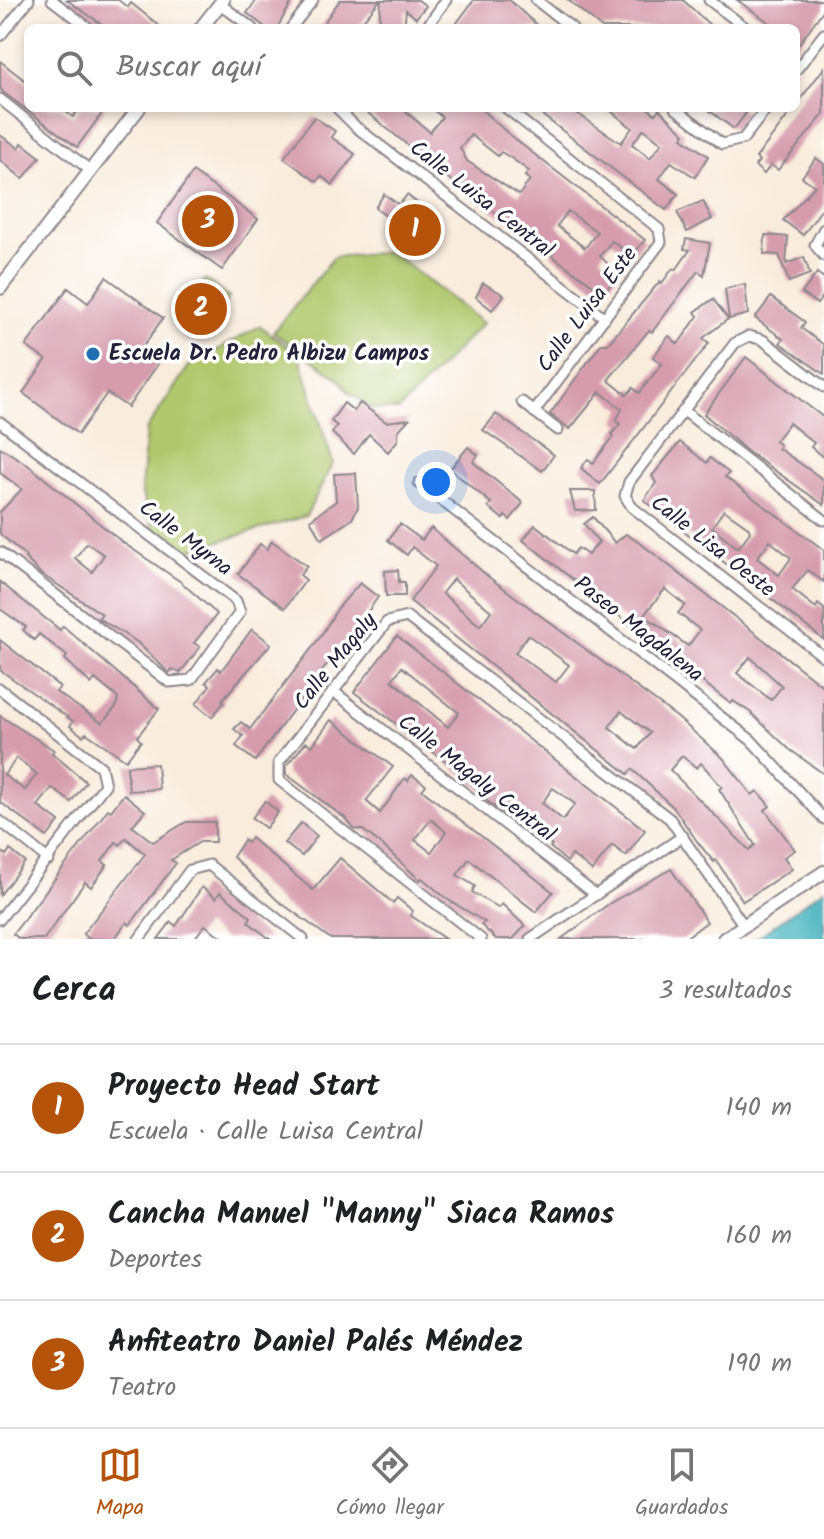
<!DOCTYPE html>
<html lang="es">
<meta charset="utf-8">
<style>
:root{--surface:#fff;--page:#f6f6f6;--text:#202124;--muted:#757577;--line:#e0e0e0;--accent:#b45309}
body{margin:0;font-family:Kalam,sans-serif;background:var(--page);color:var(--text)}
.you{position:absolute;left:436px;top:482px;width:28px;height:28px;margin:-20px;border:6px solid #fff;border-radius:50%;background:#1a73e8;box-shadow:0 0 0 12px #1a73e833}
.badge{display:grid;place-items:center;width:52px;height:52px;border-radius:50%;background:var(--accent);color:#fff;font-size:26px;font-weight:700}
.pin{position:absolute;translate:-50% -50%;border:4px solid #fff;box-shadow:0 2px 8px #0006}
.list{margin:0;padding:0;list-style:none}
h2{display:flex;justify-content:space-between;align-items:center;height:104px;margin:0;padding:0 32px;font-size:34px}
h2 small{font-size:26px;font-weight:400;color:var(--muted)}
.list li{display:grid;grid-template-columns:52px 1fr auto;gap:24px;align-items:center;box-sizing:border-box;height:128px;padding:0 32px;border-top:2px solid var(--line)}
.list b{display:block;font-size:30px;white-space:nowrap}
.list p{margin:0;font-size:26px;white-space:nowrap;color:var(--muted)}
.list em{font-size:26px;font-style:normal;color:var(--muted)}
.icon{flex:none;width:44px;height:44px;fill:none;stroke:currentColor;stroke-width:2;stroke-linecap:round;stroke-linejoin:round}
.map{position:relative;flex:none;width:824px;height:939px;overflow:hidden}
.search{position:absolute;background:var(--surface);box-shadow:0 4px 12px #0003;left:24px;right:24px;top:24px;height:88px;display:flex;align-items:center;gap:20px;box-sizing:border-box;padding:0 28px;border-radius:12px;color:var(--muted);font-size:30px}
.sheet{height:488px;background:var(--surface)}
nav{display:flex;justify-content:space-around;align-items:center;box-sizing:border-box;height:112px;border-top:2px solid var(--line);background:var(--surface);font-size:22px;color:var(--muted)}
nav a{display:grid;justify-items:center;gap:4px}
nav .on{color:var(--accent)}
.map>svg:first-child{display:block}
</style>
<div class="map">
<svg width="824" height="939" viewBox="0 0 824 939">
<rect width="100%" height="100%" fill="#fff"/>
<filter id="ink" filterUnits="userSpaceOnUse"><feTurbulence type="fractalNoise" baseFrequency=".0125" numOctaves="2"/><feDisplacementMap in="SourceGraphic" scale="16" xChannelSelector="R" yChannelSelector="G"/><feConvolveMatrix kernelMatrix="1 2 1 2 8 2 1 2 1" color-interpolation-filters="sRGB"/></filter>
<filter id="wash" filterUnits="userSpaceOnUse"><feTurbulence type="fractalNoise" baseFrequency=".006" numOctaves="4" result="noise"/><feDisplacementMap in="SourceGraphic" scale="32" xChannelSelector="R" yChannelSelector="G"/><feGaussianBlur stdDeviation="1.8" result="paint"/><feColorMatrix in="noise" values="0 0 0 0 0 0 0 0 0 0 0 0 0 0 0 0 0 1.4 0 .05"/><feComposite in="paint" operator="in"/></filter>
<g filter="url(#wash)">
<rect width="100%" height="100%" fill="#f9ecdd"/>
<g fill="#b1c86d" stroke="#6a7554" stroke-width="2">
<path d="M391,252L483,323L399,410L373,409L348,391L339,379L273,332L334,257Z"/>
<path d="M205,279L229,298L197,339L172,320Z"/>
<path d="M260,326L299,355L333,463L306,516L182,552L156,535L149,518L141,491L146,430L189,366Z"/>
</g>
<path fill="#44b3be" stroke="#336a7c" stroke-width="2" d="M824,889V939H755Z"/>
<g id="blocks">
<g fill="#d69cae" fill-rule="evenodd">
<path d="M67,0H118L128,7L131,3L162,28H107Z"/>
<path d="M257,0H293L277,28H266L247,13Z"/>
<path d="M340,0H380L357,28H320Z"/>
<path d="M381,0H418L426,6L416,18L406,10L404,28H382L379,25Z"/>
<path d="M474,0H509L540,28H453Z"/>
<path d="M568,0H683L713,28H602Z"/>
<path d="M737,0H824V9L796,48V28H777Z"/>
<path d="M0,61L28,83V108H61L73,117L80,108H106L77,147L4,93L0,88Z"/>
<path d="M824,68V114L778,170L771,165L764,174L755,166L759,161L756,158Z"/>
<path d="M362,108H409L406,112L430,132L442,117L431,108H480L512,137L645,240L632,256L612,241L600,256L618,274L604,293L551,255L553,253L531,235L470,196ZM471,135L498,156L501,152L511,158L529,171L525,176L530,180L519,195L467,161L460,148ZM568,211L597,232L585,248L557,226Z"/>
<path d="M533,108H569L621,143L632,128L607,108H648L655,114L659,109L685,134L682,138L708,156L695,177L671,162L659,179L678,194L666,210ZM644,129L662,143L650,158L632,144Z"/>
<path d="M706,108H741L746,113L734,129Z"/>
<path d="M314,117L335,131L331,137L355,154L333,185L321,176L317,182L284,158Z"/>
<path d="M0,135L19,148L22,143L40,157L23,179L0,160Z"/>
<path d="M816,158L824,164V206L803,235L783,220L815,186L802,177Z"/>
<path d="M193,172L258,219L222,270L157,223Z"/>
<path d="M384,194L399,205L407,195L417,203L393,236L383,228L390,219L375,208Z"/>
<path d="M703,201L712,219L687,232L677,212Z"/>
<path d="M765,235L788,237L786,264L804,257L810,274L789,282L779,255L764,254Z"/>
<path d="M686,239L710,243L704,275L698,271L652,332L649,330L608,380L627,395L633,388L639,393L662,364L653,357L669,336L678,344L698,316L695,312L713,299L728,319L703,338L709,343L600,484L581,468L588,459L593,463L614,436L612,434L620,424L616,421L622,409L600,392L570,429L550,414L601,344H608L660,281L662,283L673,268L676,270L690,250L684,249Z"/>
<path d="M817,273L824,278V295L817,304L802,293Z"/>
<path d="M106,277L163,318L140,351L158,364L128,407L107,393L78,434L23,393L46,360L26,346L68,288L88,303Z"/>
<path d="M483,283L504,295L492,310L476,297Z"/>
<path d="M745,284L748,314L729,319L725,289Z"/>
<path d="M771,297L805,322L801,328L824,345V374L780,343L783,339L755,318Z"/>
<path d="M746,357L824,418V458L811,447L814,443L789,423L775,441L780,445L778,448L824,480V505L747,451L704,414Z"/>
<path d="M344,403L354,411L360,403L386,422L409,419L398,431V440L388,452L369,434L354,454L332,433L337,426L331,421Z"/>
<path d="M496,414L554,455L542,471L483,430Z"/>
<path d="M680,442L707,463L710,458L729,473L725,477L824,550V582L808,570L792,589L816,608L818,604L824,609V640L644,500L656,483L652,476ZM724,510L748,527L750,532L738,548L712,527ZM770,541L791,558L779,575L757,558Z"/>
<path d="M0,447L28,465L122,542L181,582L217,614L194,643L200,647L180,673L172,669L169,673L137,642L98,618L102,614L41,574L25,558L26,556L0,534V512L22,489L0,473ZM87,543L104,555L92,572L75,558Z"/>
<path d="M468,447L478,455L473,462L523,503L510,520L505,516L503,519L488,507L491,503L450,469Z"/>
<path d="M356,473L358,507L352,519L322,539L310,520L336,501L334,474Z"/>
<path d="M570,491H595L596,510L575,511Z"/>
<path d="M593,517L615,543L626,534L644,546L824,687V774L789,749L750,712L733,701L731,704L523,540L535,525L573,554L578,548L588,555L599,542L584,524ZM665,589L685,605L678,613L700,630L688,646L644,615ZM750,657L782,686L771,700L737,673Z"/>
<path d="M400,524L422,540L431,528L490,578L678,718L723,758L752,795L757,791L770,806L765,810L795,850L784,857L792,869L743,901L716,860L714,862L699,844L674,808L632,769L628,774L410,601L436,566L412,547L407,555L388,540ZM453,579L491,611L480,626L442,593ZM528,635L569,665L556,682L515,653ZM621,711L650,733L637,749L609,727ZM682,756L697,768L701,763L722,787L719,789L755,845L749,850L670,770Z"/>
<path d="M272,541L307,566L300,575L306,580L285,608L238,574L260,544L267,549Z"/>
<path d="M398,570L399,582H405V596H386L385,571Z"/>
<path d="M0,582L60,630L63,626L159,709L137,737L141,741L126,760L86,733L83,736L70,726L73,721L0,670V640L60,687L56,692L102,723L116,707L118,698L95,679L91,684L65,659L67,656L39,634L34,640L23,630L26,627L0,609Z"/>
<path d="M360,583L378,597L348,640L353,644L344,655L338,650L255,761L236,746L243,736L234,729L241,722L250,729L321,636L337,609Z"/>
<path d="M252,629L271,644L222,700L224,702L212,717L196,704L210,685L206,682L218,668L221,671Z"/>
<path d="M397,636L645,830L626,856L612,845L592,871L572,855L567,862L550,847L552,845L506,809L503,813L486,800L485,793L449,764L354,692ZM402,667L459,713L448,727L392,680ZM553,788L575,804L563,820L542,803Z"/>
<path d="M0,716L54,750L52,753L86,782L71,802L52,788L38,806L59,822L47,837L0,802ZM17,758L37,774L25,790L4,775Z"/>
<path d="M331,720L393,767L366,801L380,813L405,778L408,781L412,775L426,785L422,790L553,892L536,912L469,859L457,875L475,886L472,892L498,908L502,904L525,926L513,939H496L481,925L485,922L447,899L422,878L420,880L381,844L363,830L354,829L345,818L286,774V766L306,742L312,746ZM431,819L446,832L431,852L415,840Z"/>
<path d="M157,764L159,789L129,791L127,766Z"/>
<path d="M124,794L145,811L132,826L153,842L186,822H215V842H200L171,860L176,863L130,925L127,922L114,939H89L83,934L145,854L126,838L120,845L116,842L102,861L107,865L91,887L85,882L44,939H20L13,934L108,809L111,811Z"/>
<path d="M265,801L278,812L266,828L252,818Z"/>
<path d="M301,823L317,836L302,856L284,843Z"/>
<path d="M251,838L313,890L340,858L393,903L397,898L413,911L410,915L445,939H331L277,900L233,857L244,840L247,843Z"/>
<path d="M0,850L6,855L10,850L25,862L0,895Z"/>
<path d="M671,869L707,922L684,939H561L610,903Z"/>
<path d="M202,887L216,898L220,892L251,917L248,922L270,939H224L205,925L194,939H158L171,922L176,926Z"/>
</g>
</g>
</g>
<g filter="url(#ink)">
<use href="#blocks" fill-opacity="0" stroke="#8e878c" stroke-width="2"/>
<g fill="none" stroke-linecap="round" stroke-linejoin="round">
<g stroke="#8e878c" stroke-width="13">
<g id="minor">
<path d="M52,0L89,28"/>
<path d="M536,0L572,28"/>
<path d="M709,0L746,28"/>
<path d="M220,4L252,28"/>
<path d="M291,28L313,0"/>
<path d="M426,28L446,0"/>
<path d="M0,36L29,0"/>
<path d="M796,70L824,34"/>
<path d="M0,99L91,171"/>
<path d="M337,108L356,127L605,318"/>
<path d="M506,108L659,229L661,242L534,412"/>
<path d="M675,108L722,144L743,139L767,108"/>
<path d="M824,229L815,245L824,256"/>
<path d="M824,387L763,340L749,336L735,343L629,482L625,496L632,507L824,657"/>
<path d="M522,402L558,430"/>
<path d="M684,411L824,520"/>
<path d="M0,422L236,601L240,612L191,680L169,682L0,552"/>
<path d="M419,483L751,740L824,819"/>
<path d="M0,689L101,767L105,785L0,919"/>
<path d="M333,691L596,895"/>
<path d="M0,821L49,860"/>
<path d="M139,939L190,870L209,865L303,939"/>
<path d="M481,939L279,780V762L387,622L407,617L670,819L744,926"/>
<path d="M530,939L683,836"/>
</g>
</g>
<g stroke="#8e878c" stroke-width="16">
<g id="tertiary">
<path d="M201,28L223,0"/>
<path d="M0,288L139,108"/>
<path d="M724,939L824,872"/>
</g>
</g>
<use href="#minor" stroke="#fff" stroke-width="9"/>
<use href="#tertiary" stroke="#fff" stroke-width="12"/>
</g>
</g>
<circle fill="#1f6fb2" stroke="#fff" stroke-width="3" cx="93" cy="354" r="8"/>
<g text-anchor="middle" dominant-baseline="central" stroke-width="7" stroke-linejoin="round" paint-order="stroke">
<g font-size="22" fill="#22223b" stroke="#fff">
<text transform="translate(481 200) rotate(38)">Calle Luisa Central</text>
<text transform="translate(588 310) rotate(-53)">Calle Luisa Este</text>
<text transform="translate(185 539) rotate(37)">Calle Myrna</text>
<text transform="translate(712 547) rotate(38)">Calle Lisa Oeste</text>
<text transform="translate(638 630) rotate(38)">Paseo Magdalena</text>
<text transform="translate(336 662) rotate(-51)">Calle Magaly</text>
<text transform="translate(476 779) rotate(38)">Calle Magaly Central</text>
</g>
<g font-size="22" font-weight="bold" fill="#22223b" stroke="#fff" text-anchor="start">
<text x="109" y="354">Escuela Dr. Pedro Albizu Campos</text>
</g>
</g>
</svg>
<div class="you"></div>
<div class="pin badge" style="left:415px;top:230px">1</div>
<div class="pin badge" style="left:201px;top:309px">2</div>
<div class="pin badge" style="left:208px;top:221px">3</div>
<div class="search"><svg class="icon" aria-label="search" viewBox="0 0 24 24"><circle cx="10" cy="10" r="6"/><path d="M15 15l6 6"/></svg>Buscar aquí</div>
</div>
<section class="sheet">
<h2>Cerca<small>3 resultados</small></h2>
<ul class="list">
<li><span class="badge">1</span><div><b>Proyecto Head Start</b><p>Escuela · Calle Luisa Central</p></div><em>140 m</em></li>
<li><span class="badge">2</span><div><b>Cancha Manuel &quot;Manny&quot; Siaca Ramos</b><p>Deportes</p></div><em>160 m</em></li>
<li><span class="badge">3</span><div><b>Anfiteatro Daniel Palés Méndez</b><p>Teatro</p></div><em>190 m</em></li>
</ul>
</section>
<nav>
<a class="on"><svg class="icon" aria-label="map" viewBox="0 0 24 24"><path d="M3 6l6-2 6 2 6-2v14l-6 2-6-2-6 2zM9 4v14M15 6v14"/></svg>Mapa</a>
<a><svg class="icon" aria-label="directions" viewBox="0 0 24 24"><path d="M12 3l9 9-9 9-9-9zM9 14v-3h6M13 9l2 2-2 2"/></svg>Cómo llegar</a>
<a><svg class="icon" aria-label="saved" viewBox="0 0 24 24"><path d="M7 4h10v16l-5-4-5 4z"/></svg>Guardados</a>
</nav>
